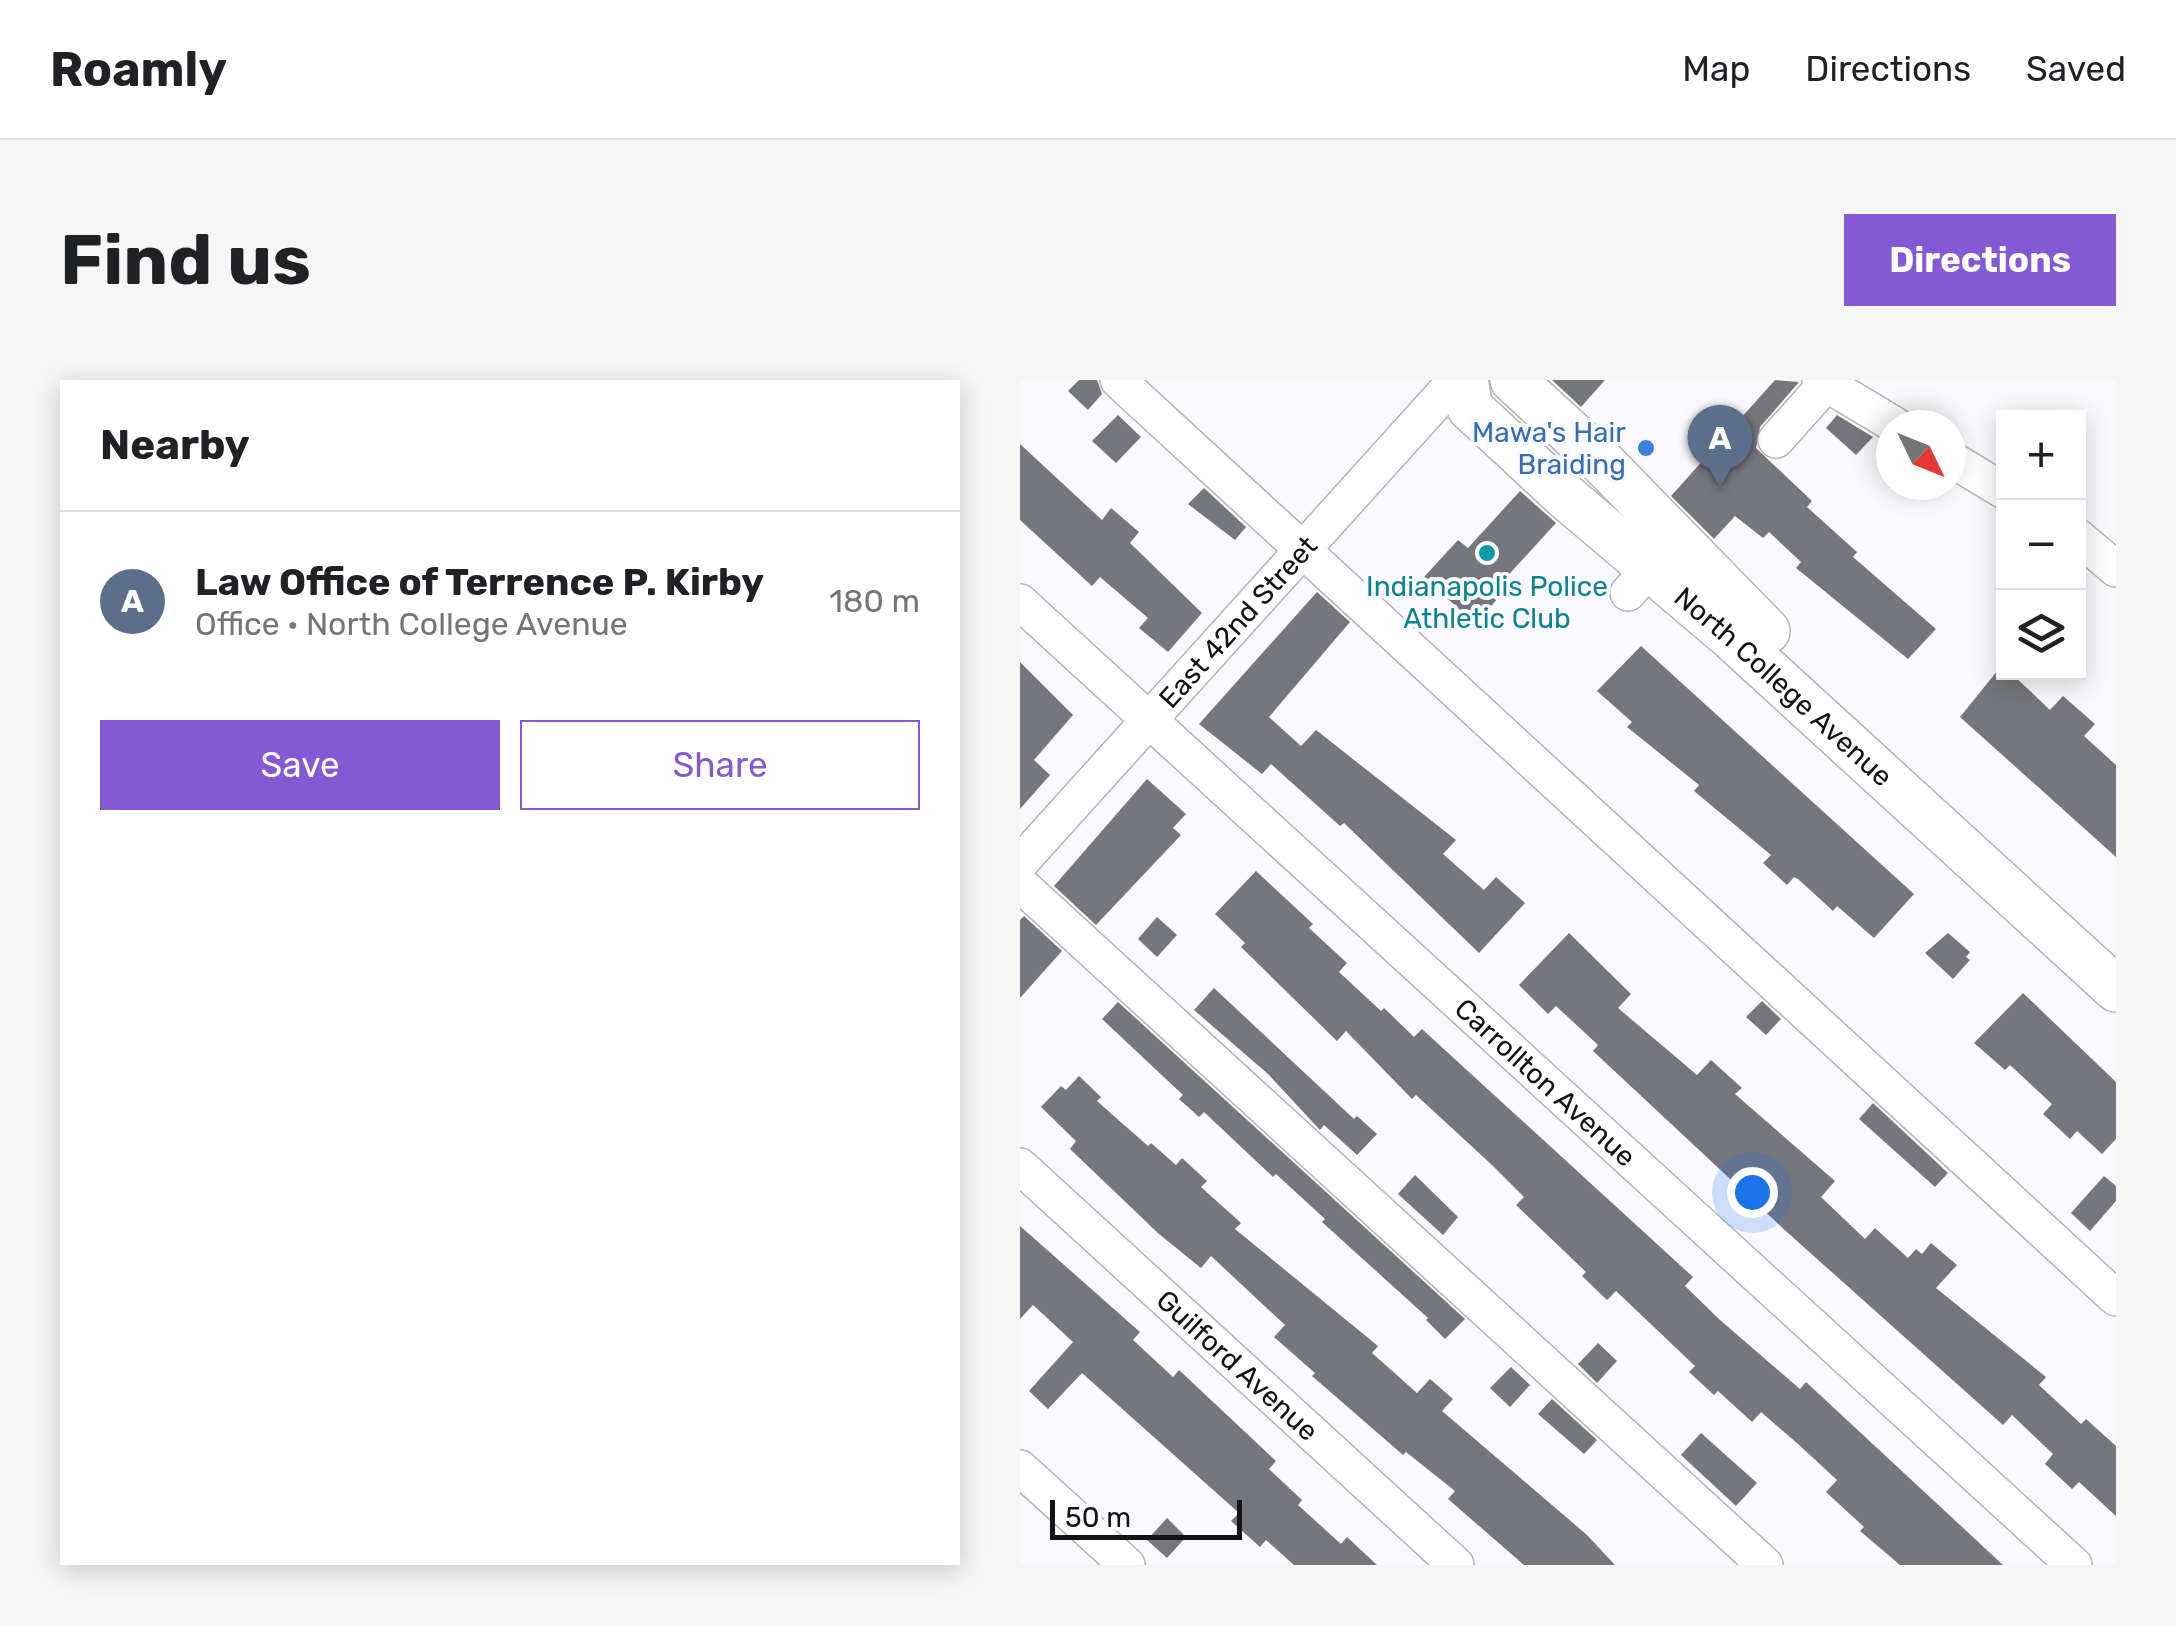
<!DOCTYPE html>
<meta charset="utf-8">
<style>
:root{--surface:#fff;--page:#f6f6f6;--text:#202124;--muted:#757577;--line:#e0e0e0;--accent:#835ad4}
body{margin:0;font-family:Rubik,sans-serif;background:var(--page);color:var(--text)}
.controls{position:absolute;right:30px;top:30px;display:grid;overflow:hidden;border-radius:0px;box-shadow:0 5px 25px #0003}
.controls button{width:90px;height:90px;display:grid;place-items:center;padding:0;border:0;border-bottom:2px solid var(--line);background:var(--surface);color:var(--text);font:50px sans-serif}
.compass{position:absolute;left:856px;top:30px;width:90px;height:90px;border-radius:50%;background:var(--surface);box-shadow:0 5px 25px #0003;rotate:133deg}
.scale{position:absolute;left:30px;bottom:25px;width:192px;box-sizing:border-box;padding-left:10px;border:5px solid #131315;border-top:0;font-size:28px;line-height:35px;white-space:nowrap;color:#131315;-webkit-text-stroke:8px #f9f9fe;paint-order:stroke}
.you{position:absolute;left:732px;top:812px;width:35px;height:35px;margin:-25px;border:8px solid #fff;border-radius:50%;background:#1a73e8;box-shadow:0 0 0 15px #1a73e833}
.badge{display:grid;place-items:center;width:65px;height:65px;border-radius:50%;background:var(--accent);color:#fff;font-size:32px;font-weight:700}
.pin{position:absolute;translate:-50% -82px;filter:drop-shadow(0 2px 5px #0008)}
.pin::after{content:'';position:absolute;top:52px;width:35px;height:30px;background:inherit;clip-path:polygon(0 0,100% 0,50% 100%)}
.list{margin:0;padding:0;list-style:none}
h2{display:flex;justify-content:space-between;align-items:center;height:130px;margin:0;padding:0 40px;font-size:42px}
h2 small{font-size:32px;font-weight:400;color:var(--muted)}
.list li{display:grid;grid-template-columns:65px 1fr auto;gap:30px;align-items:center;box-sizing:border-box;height:180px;padding:0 40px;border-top:2px solid var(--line)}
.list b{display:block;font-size:38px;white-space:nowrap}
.list p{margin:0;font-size:32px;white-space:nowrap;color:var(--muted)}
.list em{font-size:32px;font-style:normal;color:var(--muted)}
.actions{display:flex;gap:20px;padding:30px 40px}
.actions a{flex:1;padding:22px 0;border:2px solid var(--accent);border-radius:0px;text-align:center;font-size:35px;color:var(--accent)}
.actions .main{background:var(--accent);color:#fff}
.icon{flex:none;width:55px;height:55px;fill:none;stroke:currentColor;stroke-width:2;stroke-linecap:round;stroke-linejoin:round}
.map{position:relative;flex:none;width:1096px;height:1185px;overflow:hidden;border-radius:0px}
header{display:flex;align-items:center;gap:60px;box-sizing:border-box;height:140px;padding:0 50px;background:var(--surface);border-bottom:2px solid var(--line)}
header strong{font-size:48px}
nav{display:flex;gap:55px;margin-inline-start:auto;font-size:35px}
.intro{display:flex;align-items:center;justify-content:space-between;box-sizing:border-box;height:240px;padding:0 60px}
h1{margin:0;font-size:70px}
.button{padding:25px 45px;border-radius:0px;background:var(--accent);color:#fff;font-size:35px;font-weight:700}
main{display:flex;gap:60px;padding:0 60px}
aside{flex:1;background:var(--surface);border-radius:0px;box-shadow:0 5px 25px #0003}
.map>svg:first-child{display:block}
</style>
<header>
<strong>Roamly</strong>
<nav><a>Map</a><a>Directions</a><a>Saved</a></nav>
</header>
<div class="intro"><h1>Find us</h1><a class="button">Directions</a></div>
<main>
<aside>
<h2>Nearby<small></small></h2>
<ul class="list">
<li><span class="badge" style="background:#5c6f8a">A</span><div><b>Law Office of Terrence P. Kirby</b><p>Office · North College Avenue</p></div><em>180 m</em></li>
</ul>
<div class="actions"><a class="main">Save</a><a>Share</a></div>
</aside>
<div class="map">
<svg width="1096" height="1185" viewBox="0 0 1096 1185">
<rect width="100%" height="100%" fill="#f9f9fe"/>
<g fill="#76777c">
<path d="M59,0H77L82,14L68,30L48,11Z"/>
<path d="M532,0H585L561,27Z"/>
<path d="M755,0L779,2L740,47L736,68L792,121L787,127L837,172L833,177L916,249L888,279L776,188L781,182L749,152L743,158L715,136L694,159L651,116Z"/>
<path d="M98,35L121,57L96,83L72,61Z"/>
<path d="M817,35L853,57L836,75L806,48Z"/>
<path d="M0,64L82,140L91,128L119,152L110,163L182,233L148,272L119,248L128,238L80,197L72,206L0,140Z"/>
<path d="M184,108L226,147L215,160L168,124Z"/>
<path d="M500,111L536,143L482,202L488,207L455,244L404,197L438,160L448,168Z"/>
<path d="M297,212L330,242L249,337L281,366L296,350L436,460L423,474L464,510L476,497L505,523L459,573L324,443L320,446L251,384L242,394L179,344Z"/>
<path d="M621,266L894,514L854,558L817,526L813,531L778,499L774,497L767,505L743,483L751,475L674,411L679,405L607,347L612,342L577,311Z"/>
<path d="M0,282L53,335L14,380L30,395L0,429Z"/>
<path d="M982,285L984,292H990L1030,330L1043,316L1075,344L1064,356L1096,385V477L940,337Z"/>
<path d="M127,399L166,434L153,448L161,455L76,545L34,506Z"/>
<path d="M236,491L293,544L289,548L327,583L319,592L361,631L364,628L394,657L402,649L673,897L665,906L700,940L780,1009L786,1002L983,1185H880L840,1151L844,1147L806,1112L817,1100L778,1064L741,1032L732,1042L698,1011L694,1015L669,992L675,986L596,911L587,920L562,896L566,892L496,825L504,817L472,785L396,715L392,719L326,651L317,661L221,567L225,563L195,534Z"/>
<path d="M4,536L42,571L0,618V540Z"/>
<path d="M137,537L157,555L137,577L118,559Z"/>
<path d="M549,553L611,614L598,628L677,695L691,680L722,708L715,714L815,801L801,817L845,859L855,848L888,878L896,869L902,874L911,863L937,885L916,908L1026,997L1019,1005L1061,1044L1066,1039L1096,1066V1136L1059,1102L1052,1109L1025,1084L1033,1074L992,1035L983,1045L768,853L573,671L578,665L536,626L528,634L499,605Z"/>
<path d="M928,553L950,572L946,577L950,580L933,599L905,573Z"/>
<path d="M194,608L334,739L337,736L357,754L337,775L304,745L300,750L248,694L174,630Z"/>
<path d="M1003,613L1096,702V759L1082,774L1057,751L1050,759L1023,734L1032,724L990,685L985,690L954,663Z"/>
<path d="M742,621L761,639L746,655L726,637Z"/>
<path d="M98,622L445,939L425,959L406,940L408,938L302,842L305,839L256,794L253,797L184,732L179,737L159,719L163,715L82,639Z"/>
<path d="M59,696L81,717L77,721L128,766L131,763L156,785L162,778L187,801L181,807L221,843L215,849L358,966L352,973L397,1013L410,999L433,1019L422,1031L567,1155L595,1185H504L428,1119L435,1111L386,1072L383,1075L292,996L295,993L254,957L265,945L191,876L181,888L139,854L50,769L56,761L21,727L41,706L46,710Z"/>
<path d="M853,723L928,793L915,807L839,739Z"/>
<path d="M395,795L438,837L423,855L378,814Z"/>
<path d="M1084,796L1096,806V821L1070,851L1051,833Z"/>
<path d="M0,846L120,952L113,960L153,997L159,990L256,1081L249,1089L282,1120L278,1125L321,1164L327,1157L357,1185H274L246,1160L240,1167L211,1141L219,1133L62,993L28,1029L9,1011L53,962L13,925L0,939Z"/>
<path d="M578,963L597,981L577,1003L558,984Z"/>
<path d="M491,987L510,1005L490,1027L470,1008Z"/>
<path d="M532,1019L577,1060L564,1074L518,1034Z"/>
<path d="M681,1053L737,1103L716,1126L661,1075Z"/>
<path d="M147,1138L166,1157L147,1178L127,1160Z"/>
</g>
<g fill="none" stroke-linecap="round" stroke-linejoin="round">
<g stroke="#b3b4ba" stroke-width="38">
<g id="minor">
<path d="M98,0L1096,918"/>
<path d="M800,0L875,45"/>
<path d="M756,60L806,4"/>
<path d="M931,79L984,111"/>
<path d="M1058,157L1096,189"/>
<path d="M608,213L630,188"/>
<path id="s1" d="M0,222L1054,1185"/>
<path id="s2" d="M0,483L436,0"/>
<path d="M0,504L745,1185"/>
<path id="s3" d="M0,786L436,1185"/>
<path d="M0,1088L107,1185"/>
</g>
</g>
<g stroke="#b3b4ba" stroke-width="48">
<g id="major">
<path id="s4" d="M445,0L450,28L546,117L710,256L1096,609"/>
<path d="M493,0L578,78L747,251"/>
</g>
</g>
<use href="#minor" stroke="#fff" stroke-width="35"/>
<use href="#major" stroke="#fff" stroke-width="45"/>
</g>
<circle fill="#3f7fe0" stroke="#f9f9fe" stroke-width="4" cx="626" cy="68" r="10"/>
<circle fill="#0f9aa8" stroke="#f9f9fe" stroke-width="4" cx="467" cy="173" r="10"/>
<g text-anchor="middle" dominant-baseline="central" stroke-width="8" stroke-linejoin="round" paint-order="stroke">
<g font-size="28" fill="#366cbe" stroke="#f9f9fe" text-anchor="end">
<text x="606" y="52">Mawa's Hair<tspan x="606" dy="32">Braiding</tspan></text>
</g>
<g font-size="28" fill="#0d838f" stroke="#f9f9fe">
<text x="467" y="206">Indianapolis Police<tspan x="467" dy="32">Athletic Club</tspan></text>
</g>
<g font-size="28" fill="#131315" stroke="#f9f9fe">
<text stroke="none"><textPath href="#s2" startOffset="325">East 42nd Street</textPath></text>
<text stroke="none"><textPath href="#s4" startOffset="448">North College Avenue</textPath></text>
<text stroke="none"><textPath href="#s1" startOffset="712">Carrollton Avenue</textPath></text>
<text stroke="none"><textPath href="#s3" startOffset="295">Guilford Avenue</textPath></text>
</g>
</g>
</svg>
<div class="controls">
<button>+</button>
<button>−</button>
<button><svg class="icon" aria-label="layers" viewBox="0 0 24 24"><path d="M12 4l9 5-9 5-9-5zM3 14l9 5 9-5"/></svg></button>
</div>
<svg class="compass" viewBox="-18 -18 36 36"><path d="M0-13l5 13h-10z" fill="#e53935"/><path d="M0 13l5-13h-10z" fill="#757577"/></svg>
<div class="scale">50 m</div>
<div class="you"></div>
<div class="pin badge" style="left:700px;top:107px;background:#5c6f8a">A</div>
</div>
</main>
